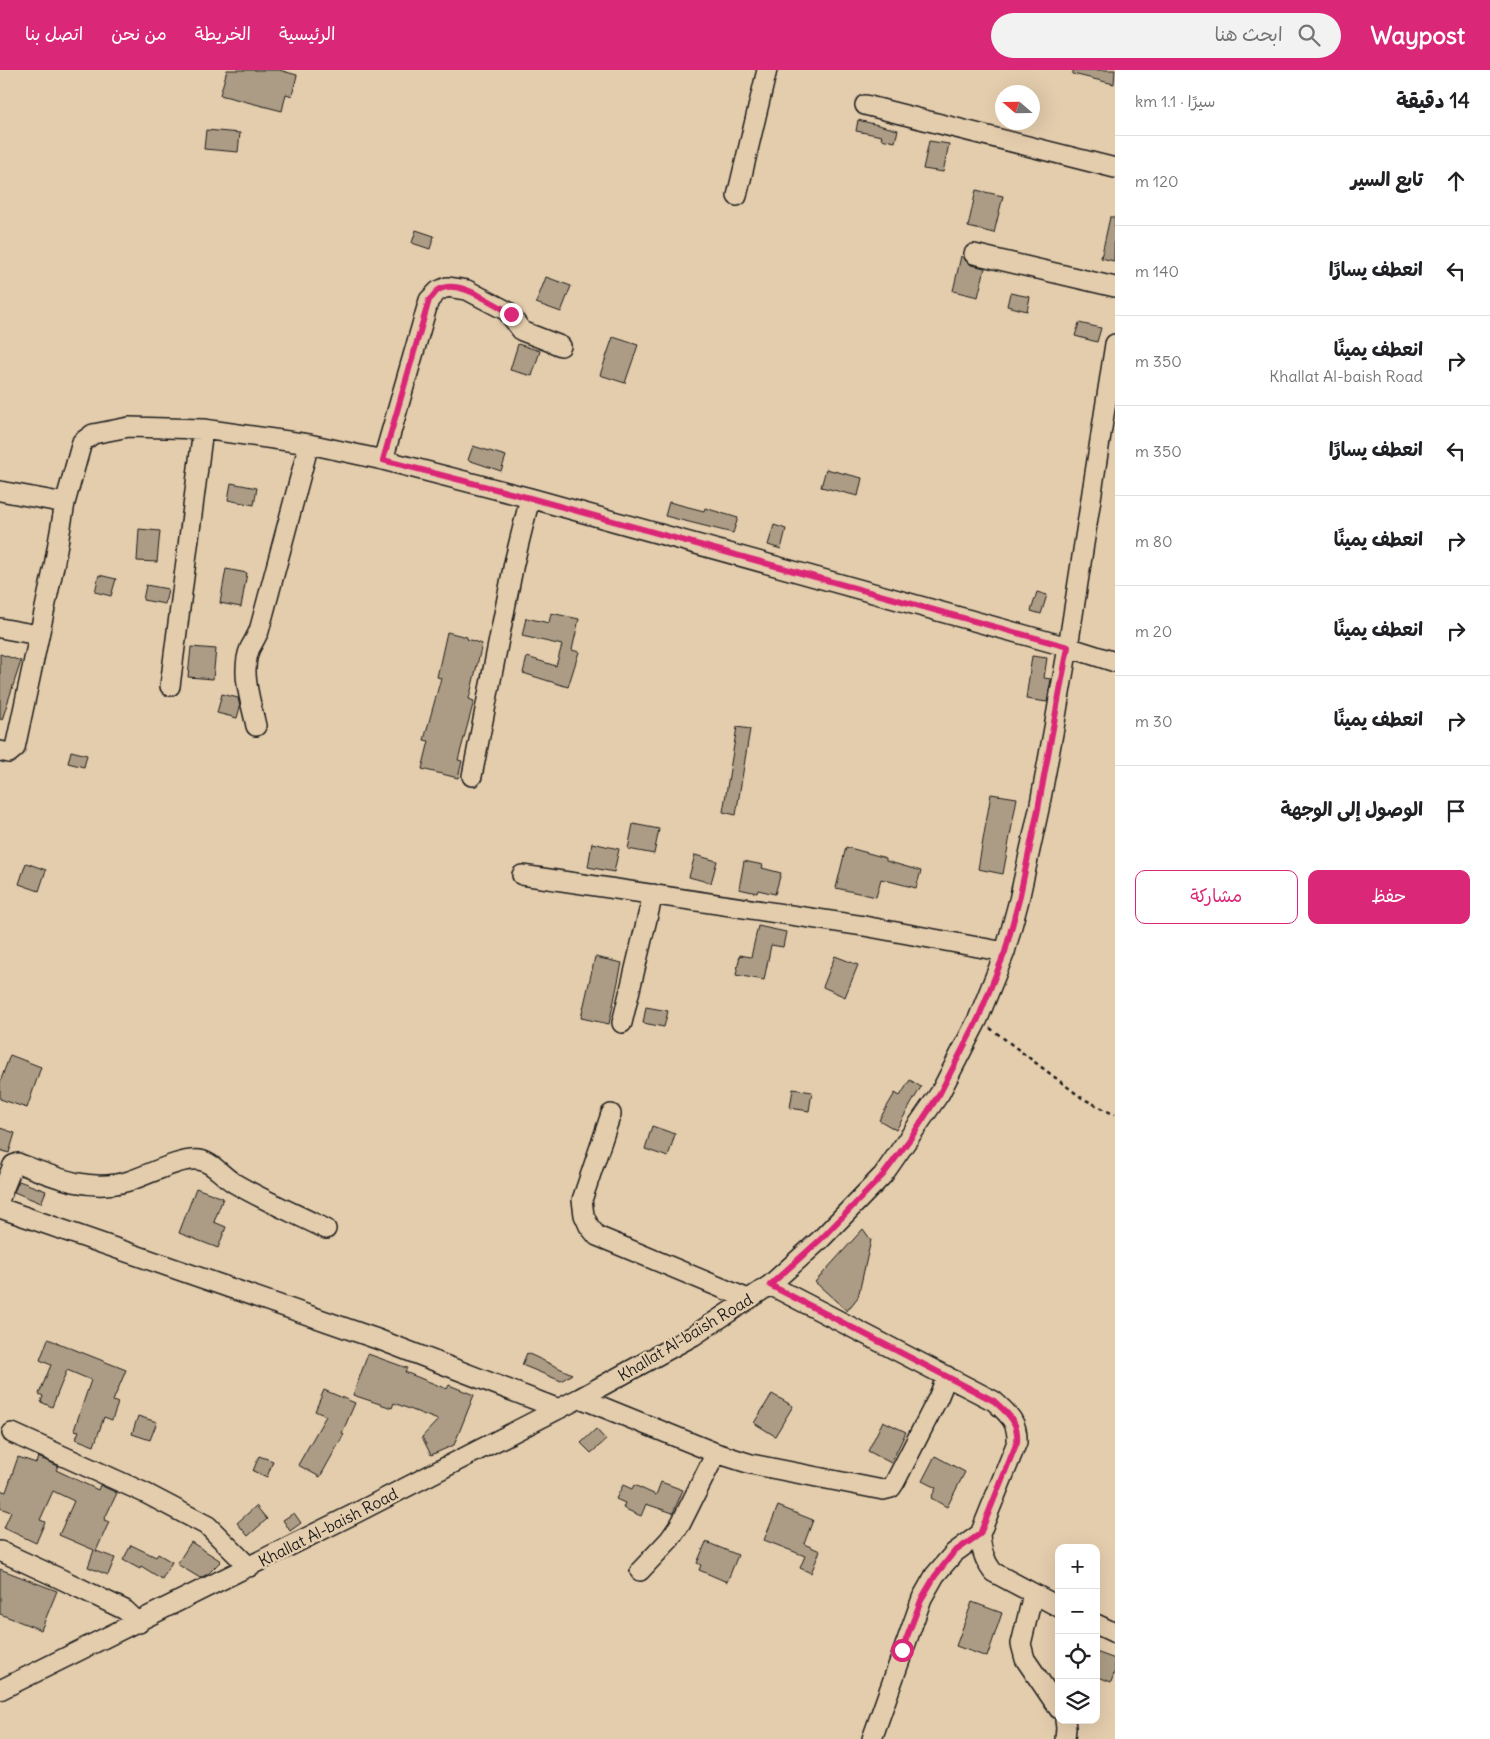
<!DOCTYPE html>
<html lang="ar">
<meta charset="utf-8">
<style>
:root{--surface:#fff;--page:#f2f2f2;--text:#202124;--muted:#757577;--line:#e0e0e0;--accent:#db2777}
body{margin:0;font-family:Delius,"Playpen Sans Arabic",sans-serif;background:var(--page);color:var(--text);direction:rtl}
.controls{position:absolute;right:15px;bottom:15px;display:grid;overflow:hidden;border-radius:10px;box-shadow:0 5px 20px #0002}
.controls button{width:45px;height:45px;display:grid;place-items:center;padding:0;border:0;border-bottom:1px solid var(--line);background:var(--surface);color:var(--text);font:25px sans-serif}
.compass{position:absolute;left:995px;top:15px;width:45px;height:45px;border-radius:50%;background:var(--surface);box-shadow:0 5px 20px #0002;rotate:290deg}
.stop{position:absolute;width:15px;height:15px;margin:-11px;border:4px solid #db2777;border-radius:50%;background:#fff}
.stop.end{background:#db2777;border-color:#fff;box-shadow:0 1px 5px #0008}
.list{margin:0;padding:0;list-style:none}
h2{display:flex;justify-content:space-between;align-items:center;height:65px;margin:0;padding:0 20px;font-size:21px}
h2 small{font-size:16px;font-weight:400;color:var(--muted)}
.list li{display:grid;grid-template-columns:32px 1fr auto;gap:15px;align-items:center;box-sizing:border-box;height:90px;padding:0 20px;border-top:1px solid var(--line)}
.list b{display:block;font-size:19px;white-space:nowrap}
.list p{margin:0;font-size:16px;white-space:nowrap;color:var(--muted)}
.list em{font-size:16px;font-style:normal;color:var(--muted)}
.actions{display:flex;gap:10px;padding:15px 20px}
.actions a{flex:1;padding:11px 0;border:1px solid var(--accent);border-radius:10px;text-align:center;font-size:18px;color:var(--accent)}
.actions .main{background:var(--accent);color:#fff}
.icon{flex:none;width:28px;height:28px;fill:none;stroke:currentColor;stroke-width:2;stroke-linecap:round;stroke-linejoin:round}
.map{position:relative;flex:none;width:1115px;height:1669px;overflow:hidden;direction:ltr}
header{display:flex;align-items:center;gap:30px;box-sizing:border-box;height:70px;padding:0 25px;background:var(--accent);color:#fff}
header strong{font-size:24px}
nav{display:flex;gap:28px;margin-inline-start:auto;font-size:18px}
.search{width:350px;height:45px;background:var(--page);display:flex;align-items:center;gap:12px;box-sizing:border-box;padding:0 18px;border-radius:28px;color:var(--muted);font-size:19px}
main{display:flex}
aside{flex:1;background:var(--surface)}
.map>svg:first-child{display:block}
.building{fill:#ac9c85;stroke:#1c1c1c}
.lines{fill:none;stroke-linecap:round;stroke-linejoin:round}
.minor-casing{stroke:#1c1c1c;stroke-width:22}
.path{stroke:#1c1c1c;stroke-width:2.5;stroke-dasharray:4 4;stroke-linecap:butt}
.minor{stroke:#e4cdad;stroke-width:19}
.route{stroke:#db2777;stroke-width:6}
.labels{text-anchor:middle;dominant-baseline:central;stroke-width:5;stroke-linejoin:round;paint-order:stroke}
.street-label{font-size:16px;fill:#1c1c1c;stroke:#e4cdad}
</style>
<header>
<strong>Waypost</strong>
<div class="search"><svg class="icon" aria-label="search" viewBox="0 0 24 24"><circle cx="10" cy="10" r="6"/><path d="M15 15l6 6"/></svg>ابحث هنا</div>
<nav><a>الرئيسية</a><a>الخريطة</a><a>من نحن</a><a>اتصل بنا</a></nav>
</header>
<main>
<aside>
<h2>14 دقيقة<small>سيرًا · 1.1 km</small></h2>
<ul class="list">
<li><svg class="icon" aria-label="ahead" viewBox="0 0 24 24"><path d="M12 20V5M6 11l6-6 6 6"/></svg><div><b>تابع السير</b></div><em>120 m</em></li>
<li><svg class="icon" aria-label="left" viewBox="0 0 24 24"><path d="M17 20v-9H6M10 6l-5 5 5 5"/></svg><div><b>انعطف يسارًا</b></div><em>140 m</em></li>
<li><svg class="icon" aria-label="right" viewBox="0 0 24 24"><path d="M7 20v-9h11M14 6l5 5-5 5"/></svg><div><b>انعطف يمينًا</b><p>Khallat Al-baish Road</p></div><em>350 m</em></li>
<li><svg class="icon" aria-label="left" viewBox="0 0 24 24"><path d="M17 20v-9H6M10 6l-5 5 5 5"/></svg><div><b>انعطف يسارًا</b></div><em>350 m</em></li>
<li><svg class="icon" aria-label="right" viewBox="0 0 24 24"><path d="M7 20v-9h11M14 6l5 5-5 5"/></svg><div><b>انعطف يمينًا</b></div><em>80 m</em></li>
<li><svg class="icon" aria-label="right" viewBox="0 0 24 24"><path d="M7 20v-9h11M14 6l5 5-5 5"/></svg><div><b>انعطف يمينًا</b></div><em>20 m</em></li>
<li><svg class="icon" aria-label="right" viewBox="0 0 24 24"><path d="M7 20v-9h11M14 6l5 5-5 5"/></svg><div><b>انعطف يمينًا</b></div><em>30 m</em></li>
<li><svg class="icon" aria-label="arrive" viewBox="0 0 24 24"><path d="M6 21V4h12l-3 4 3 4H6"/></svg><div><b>الوصول إلى الوجهة</b></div></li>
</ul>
<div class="actions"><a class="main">حفظ</a><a>مشاركة</a></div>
</aside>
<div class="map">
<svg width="1115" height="1669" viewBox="0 0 1115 1669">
<rect width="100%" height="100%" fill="#e4cdad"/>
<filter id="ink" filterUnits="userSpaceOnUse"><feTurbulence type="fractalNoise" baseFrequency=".02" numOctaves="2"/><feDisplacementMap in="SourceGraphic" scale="10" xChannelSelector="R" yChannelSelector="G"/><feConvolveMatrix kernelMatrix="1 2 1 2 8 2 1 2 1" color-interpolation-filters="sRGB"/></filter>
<g filter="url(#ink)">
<path class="building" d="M227,0H279L297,5L292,26L286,24L282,41L220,25Z
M1073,0H1115L1114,14L1073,4Z
M858,50L898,60L895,72L881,69L882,66L856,61Z
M206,60L240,63L238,82L204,79Z
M929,71L949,74L943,102L923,99Z
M976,120L1003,126L994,163L968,157Z
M1110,147H1115L1114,191L1101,188Z
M416,160L434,166L430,179L412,173Z
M961,186L971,195L985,198L978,227L953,221Z
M546,207L571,216L561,242L536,233Z
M1010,223L1030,227L1027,241L1007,236Z
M1079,253L1101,258L1097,272L1075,266Z
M613,267L638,275L625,313L600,305Z
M518,274L540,281L532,306L510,300Z
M473,376L506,386L501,401L468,390Z
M826,399L862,408L858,426L821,417Z
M231,413L257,418L254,435L228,430Z
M669,432L704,441L705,438L738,448L733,463L665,446Z
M774,455L786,459L781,479L768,475Z
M139,459L160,461L157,492L137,491Z
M226,499L247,503L241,537L220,533Z
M99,505L116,509L111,526L95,522Z
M146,515L168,519L165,534L143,530Z
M1037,522L1047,525L1041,544L1031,541Z
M551,543L579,549L572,580L579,582L568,617L523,603L527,587L556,596L562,575L522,566L526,548L549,553Z
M447,562L467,567V569L482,574L469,629L474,631L458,690L462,691L458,708L422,699L429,671L424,670L441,608L437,607Z
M191,577L216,579L213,609L188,607Z
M0,584L21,591L2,650L0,649Z
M1032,586L1047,588L1044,608L1051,609L1047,632L1026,629Z
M222,624L238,628L240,637L237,648L217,643Z
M737,657L750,659L736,745L723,742Z
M71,681L87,685L84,697L68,693Z
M991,724L1017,728L1003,804L978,799Z
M633,754L659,759L654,784L628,779Z
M592,773L619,779L614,802L588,797Z
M846,777L886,788V791L921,801L916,818L881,809L876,827L836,818Z
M695,785L717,791L711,813L689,807Z
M744,791L763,795L762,798L781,803L775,824L758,820L757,823L739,819Z
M26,793L46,800L39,821L19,814Z
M758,856L786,862L783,877L771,875L764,910L736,905L740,885L751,887Z
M835,886L858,895L845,927L823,917Z
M595,887L622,893L609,954L581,948Z
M646,937L668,941L664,957L643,953Z
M10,985L41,997L27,1038L0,1029V1012Z
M910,1010L921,1017L896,1060L879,1050L895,1023L900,1026Z
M793,1019L812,1022L809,1041L790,1038Z
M652,1056L675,1064L668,1087L645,1079Z
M0,1058L15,1063L9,1083L0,1080Z
M19,1111L46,1121L41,1133L14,1122Z
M196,1118L223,1128L214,1152L226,1157L218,1178L179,1163Z
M863,1159L871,1170L858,1227L847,1241L815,1212Z
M48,1269L126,1300L113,1331L118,1333L112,1350L104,1347L94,1376L76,1369L79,1361L74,1360L91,1310L67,1300L52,1337L41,1332L43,1326L39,1324L51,1295L40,1290Z
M527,1283L572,1304L561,1311L522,1295Z
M368,1284L407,1298L405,1302L447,1319L449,1315L474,1325L454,1375L431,1385L422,1367L438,1350L394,1333L392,1338L353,1325Z
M324,1320L355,1333L342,1363L344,1364L320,1407L298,1395L326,1346L315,1341Z
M772,1324L793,1336L775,1366L754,1353Z
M138,1346L157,1352L150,1370L132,1364Z
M883,1351L906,1362L891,1393L868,1381Z
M596,1359L606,1370L591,1383L581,1373Z
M259,1386L273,1391L267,1407L253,1401Z
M935,1386L965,1402L947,1437L931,1428L936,1418L922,1411Z
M18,1387L36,1393L38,1387L58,1396L56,1400L98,1420L100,1415L117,1423L104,1450L109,1452L96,1481L115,1488L108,1505L88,1497L94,1480L59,1465L74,1431L53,1421L40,1450L45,1452L36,1473L4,1458L11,1442L0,1438V1420L6,1422Z
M661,1412L683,1420L673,1443L646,1434L641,1446L623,1438L625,1433L616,1429L623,1415L632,1419L634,1415L656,1425Z
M256,1436L267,1449L248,1466L237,1453Z
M778,1436L813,1450L804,1474L820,1481L811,1503L800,1498L805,1486L764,1470Z
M294,1443L301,1453L290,1461L283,1450Z
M191,1472L221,1491L208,1504L200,1508L177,1494Z
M706,1472L738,1485L727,1512L699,1500L701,1495L697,1493Z
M131,1475L156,1487L158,1484L172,1492L162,1509L141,1496L140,1499L123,1490Z
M0,1499L57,1521L41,1560L0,1544Z
M972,1532L1002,1543L987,1587L956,1576Z
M1096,1582L1115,1589V1601L1111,1612L1096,1606Z"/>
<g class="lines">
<g class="minor-casing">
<path id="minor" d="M865,35L1115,98
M737,126L767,0
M974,184L1115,217
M203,359L309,374L383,390L530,428L1068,577L1115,592
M383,390L429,230L438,221L447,217L467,220L507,241L522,261L561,276
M0,421L65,433
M0,558L38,565
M256,656C251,632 240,602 250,578C253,573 256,567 259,561L309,374
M0,681L9,683L15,678L54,496L65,433L82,372L93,364L129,357L203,359L170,616
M472,706L514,493L530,428
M522,805L864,856L1005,882
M622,953L653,824
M611,1044L582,1130L584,1145L589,1156L597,1166L614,1173L748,1229
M0,1128L13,1095L18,1093C54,1107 90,1123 129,1111C148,1105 179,1088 199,1090C213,1092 222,1106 234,1113C263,1130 296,1144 326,1159
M0,1138L380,1270L559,1339
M770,1215L994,1331C1008,1344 1018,1351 1017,1372L980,1464C981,1479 984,1490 993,1502L1059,1537
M580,1328L716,1383L751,1394L883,1420L891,1418L895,1412L938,1328L947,1306
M12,1363L145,1423L208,1456L249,1497
M0,1481L61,1509L125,1540L139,1553
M640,1501L670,1469L681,1453L716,1383
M1033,1524L1021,1574L1025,1589L1059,1639
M1096,1554L1115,1563
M0,1620L356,1443L580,1328L693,1266L770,1215L821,1169L883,1105L940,1023L978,949L1005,882L1019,830L1039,739L1054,658L1068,577L1115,274
M872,1669L922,1528L935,1505L954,1483L980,1464
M1065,1669L1066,1658L1065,1650"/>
</g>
<path class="path" d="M990,958L1082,1028L1115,1045"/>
<use href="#minor" class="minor"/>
</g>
</g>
<g class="lines" filter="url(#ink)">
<path class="route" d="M511,244L507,241C490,232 456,207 437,221C434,224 432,228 429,230L383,390L530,428L1068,577L1038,739L1019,830L1005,882L978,949L940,1023L910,1069L883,1105L821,1169L770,1215L994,1331C1008,1344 1019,1351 1017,1372L980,1464L954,1482L935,1506L922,1528L902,1580"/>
</g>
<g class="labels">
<g class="street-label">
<text transform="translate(685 1267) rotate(-31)">Khallat Al-baish Road</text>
<text transform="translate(328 1457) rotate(-27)">Khallat Al-baish Road</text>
</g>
</g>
</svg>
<div class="controls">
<button>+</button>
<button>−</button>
<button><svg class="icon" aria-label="locate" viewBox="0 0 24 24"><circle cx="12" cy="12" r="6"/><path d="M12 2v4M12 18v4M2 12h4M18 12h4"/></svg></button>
<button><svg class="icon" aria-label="layers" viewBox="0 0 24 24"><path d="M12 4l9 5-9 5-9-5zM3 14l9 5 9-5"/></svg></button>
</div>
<svg class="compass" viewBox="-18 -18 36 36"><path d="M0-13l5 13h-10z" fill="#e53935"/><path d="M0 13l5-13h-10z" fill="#757577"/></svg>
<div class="stop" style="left:902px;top:1580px"></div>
<div class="stop end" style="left:511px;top:244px"></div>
</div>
</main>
